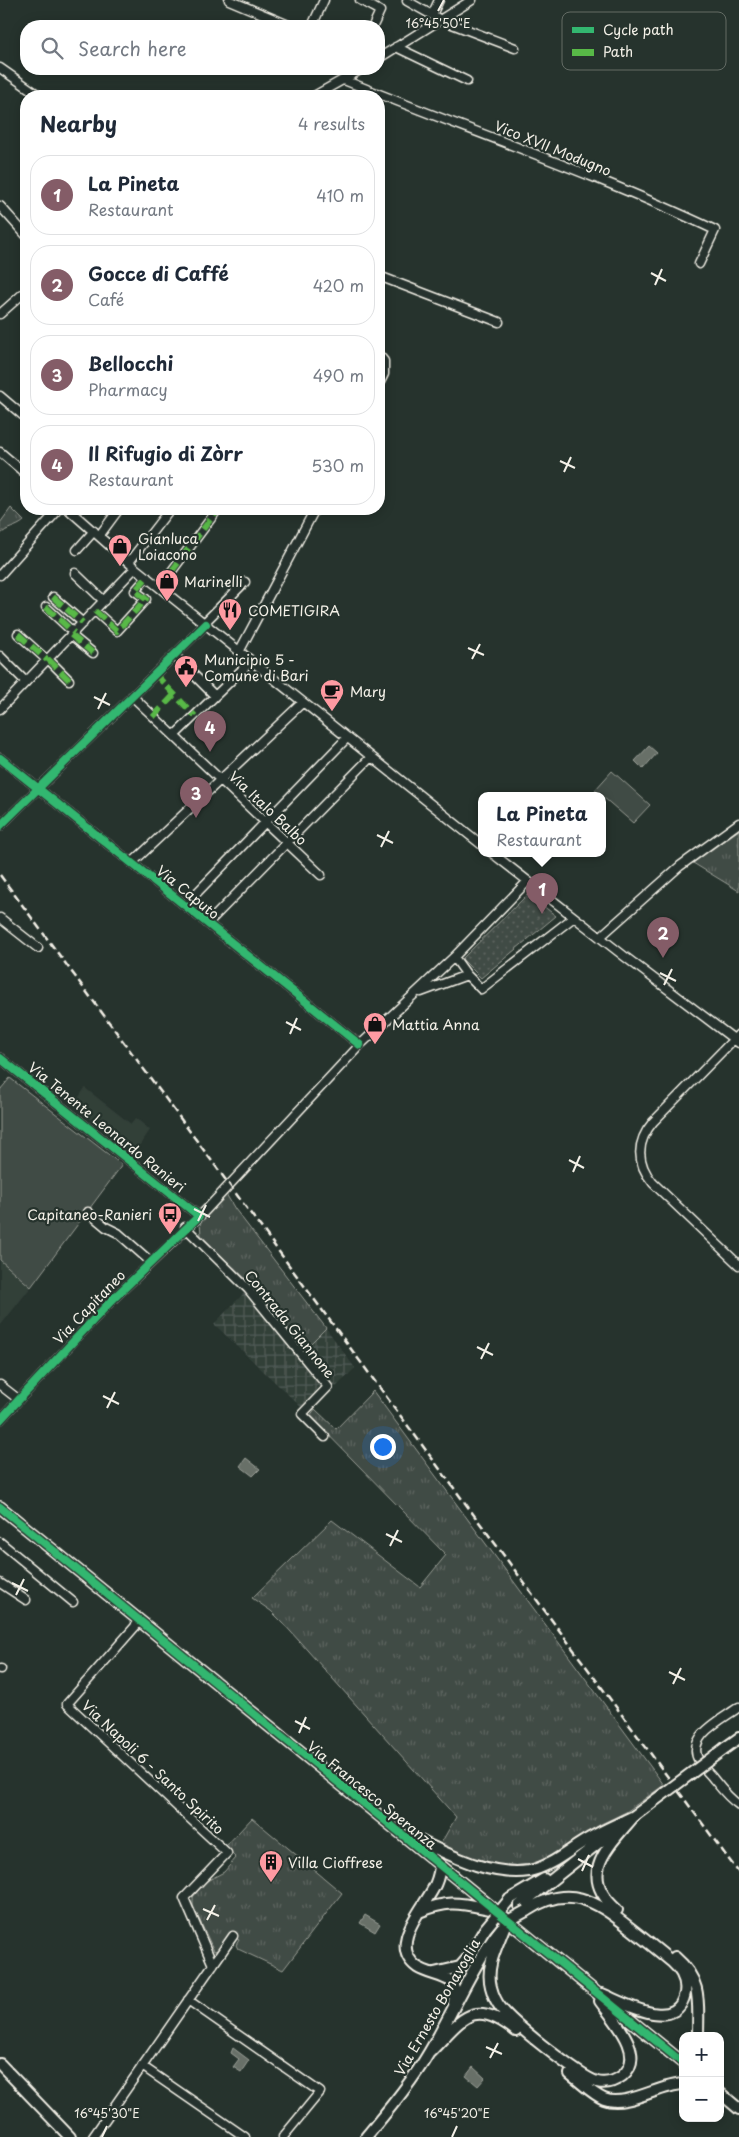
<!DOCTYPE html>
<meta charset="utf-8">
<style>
:root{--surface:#fff;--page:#f6f6f7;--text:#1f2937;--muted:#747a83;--line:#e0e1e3;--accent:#845c67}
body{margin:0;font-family:"Playpen Sans",sans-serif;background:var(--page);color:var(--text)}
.controls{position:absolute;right:15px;bottom:15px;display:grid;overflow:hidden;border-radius:10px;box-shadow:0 2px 12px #0003}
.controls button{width:45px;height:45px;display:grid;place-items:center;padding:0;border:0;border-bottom:1px solid var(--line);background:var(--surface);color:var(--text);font:25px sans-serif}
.you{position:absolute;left:382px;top:1446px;width:18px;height:18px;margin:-12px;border:4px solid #fff;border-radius:50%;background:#1a73e8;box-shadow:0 0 0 8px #1a73e833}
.badge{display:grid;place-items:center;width:32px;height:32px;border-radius:50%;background:var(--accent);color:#fff;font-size:16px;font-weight:700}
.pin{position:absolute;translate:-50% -41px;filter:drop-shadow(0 1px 2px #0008)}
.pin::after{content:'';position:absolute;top:26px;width:18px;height:15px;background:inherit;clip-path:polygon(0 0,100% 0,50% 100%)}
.popup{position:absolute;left:478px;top:792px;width:128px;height:65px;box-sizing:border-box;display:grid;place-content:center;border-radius:10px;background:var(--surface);filter:drop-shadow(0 1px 4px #0005);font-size:16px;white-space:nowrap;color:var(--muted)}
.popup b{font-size:19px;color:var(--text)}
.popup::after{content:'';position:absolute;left:50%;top:100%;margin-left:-10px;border:10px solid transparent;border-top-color:var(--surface)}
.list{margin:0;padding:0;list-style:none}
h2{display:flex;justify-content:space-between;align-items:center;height:65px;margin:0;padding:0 20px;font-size:21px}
h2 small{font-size:16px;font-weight:400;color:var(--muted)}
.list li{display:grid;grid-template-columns:32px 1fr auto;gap:15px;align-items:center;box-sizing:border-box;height:80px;margin:0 10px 10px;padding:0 10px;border:1px solid var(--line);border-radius:20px}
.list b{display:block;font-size:19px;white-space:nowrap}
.list p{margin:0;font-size:16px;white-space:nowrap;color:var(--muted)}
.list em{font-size:16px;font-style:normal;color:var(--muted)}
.icon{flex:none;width:28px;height:28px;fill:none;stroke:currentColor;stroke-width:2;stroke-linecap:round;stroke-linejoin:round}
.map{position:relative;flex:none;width:739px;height:2137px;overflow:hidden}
.search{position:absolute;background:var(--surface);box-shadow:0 2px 12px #0003;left:20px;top:20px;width:365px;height:55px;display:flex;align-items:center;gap:12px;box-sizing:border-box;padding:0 18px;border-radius:20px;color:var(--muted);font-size:19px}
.panel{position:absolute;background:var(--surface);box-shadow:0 2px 12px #0003;left:20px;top:90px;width:365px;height:425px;border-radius:20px}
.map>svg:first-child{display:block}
.built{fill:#333f39}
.industrial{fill:url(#industrial-grid)}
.grass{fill:url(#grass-tufts);stroke:#9a9e96}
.park{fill:url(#park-dots);stroke:#9a9e96}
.pitch{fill:#414b45;stroke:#9a9e96}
.water{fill:#676f68;stroke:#9fa39b}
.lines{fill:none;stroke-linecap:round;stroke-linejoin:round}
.street-casing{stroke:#f4f1e8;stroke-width:11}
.secondary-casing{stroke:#f4f1e8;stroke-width:14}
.street{stroke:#26332d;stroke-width:8}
.secondary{stroke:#26332d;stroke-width:10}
.rail{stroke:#f4f1e8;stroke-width:2.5;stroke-dasharray:8 4;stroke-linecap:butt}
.secondary-bridge-casing{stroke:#f4f1e8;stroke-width:14;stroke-linecap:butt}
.secondary-bridge{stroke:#26332d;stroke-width:10}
.quiet{stroke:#58b947;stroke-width:6;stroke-dasharray:12 6;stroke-linecap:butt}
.cycleway-casing{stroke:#26332d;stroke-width:11}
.cycleway{stroke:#33b770;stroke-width:8}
.ticks{fill:none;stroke:#f4f1e8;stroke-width:2}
.labels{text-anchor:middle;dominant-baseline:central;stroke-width:4.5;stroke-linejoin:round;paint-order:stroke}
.street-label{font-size:14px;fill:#f4f1e8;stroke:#26332d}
.poi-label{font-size:14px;fill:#f4f1e8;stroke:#26332d;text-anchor:start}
.key{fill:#26332d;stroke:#646c65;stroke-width:1}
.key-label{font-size:14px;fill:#f4f1e8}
.ticks-label{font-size:12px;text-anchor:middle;fill:#f4f1e8;stroke:#26332d;stroke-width:4.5;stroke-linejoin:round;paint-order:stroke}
</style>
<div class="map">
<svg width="739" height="2137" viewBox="0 0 739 2137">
<defs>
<pattern id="industrial-grid" width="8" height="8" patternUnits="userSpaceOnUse" patternTransform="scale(1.25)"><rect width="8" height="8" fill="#333f39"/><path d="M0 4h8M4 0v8" fill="none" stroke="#515b56"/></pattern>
<pattern id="grass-tufts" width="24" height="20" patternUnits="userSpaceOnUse" patternTransform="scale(1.25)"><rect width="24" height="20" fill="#414b45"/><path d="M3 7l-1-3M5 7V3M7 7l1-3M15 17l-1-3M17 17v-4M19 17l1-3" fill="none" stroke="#5d6560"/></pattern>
<pattern id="park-dots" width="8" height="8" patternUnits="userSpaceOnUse" patternTransform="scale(1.25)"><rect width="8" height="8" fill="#414b45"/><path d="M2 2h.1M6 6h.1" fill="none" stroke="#5d6560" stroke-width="1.8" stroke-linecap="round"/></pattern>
</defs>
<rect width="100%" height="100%" fill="#26332d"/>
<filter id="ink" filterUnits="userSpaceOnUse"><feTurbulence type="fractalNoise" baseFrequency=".02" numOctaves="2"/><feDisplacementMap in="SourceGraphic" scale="10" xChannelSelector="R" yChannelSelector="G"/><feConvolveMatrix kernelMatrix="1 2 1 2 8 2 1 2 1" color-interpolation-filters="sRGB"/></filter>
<g filter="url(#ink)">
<path class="built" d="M85,1088L131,1124L136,1118L150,1130L134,1154L73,1106Z
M0,1260L31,1287L0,1326Z"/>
<path class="industrial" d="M244,1293L319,1383L318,1390L301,1407L214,1324Z
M326,1328L355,1368L336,1387L305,1349Z"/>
<path class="grass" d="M11,508L24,521C16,528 7,527 0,535V523Z
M739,830V891L693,863Z
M226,1194L235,1209L326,1328L305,1349L250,1283L201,1236L200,1221Z
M373,1391L664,1785L626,1812L601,1824L550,1858L534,1865L502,1867L474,1860L440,1845L456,1817L283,1623L271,1611L252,1598L332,1520L420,1587L446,1555L310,1416L315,1409L336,1429Z
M252,1818L342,1893L283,1970L238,1949L236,1945L239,1940L229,1934L218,1950L214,1951L193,1906V1897L205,1882L224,1872L236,1858L225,1847Z"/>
<path class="park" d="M528,894L556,916L481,978L462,959Z"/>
<path class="pitch" d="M612,771L650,805L633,823L595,790Z
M10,1078L122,1165L31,1287L0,1260V1090Z"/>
<path class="water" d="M649,746L657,753L643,769L635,761Z
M246,1458L260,1469L253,1476L240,1466Z
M365,1915L380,1924L375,1932L360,1923Z
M233,2048L249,2060L241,2072L233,2067L239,2059L231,2053Z
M473,2067L485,2078L478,2086L466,2076Z"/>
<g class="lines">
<g class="street-casing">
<path id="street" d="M229,0L291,26
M360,0L380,11L373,26
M407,1L439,19L515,48
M432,15L439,0
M312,26L324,0
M396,47L467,81
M379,58L472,0
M0,68L40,96
M344,80C467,130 595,173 715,230L699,264
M314,96L362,69
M0,206L26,235
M379,276L499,322
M0,314L26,291
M379,355L384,361V374L379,384
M0,396L26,418
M0,452L26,474
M68,509L135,568L482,845
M99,536L119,509
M77,550L94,531
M129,562L170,509
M75,573L104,601
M0,575L59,509
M160,587L218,509
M53,597L83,623
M46,607L74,633
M95,611L117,631L146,599L135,591L147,577
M204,623L245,582
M18,634L47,660
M71,635L93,653
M239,652L315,509
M174,655L215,696
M0,656L26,682
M48,659L69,680
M132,696L321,875
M0,709L135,568
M174,736L251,661
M0,758L360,1045
M0,826L206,624
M492,853L624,956L739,1043
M132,863L303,702
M185,905L347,738
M0,918L38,948
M208,923L371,757
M600,937L680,866L739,823
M454,957L467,975L481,989L574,917
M421,992L467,975
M739,1034L653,1122C636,1142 636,1163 653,1183L739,1265
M0,1058L199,1216
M88,1212L106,1227L118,1233L151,1262
M185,1227L248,1289L328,1387L302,1414L325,1437
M0,1385L18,1399
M0,1420L111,1301L205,1211L360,1045L454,957L528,881
M0,1542L73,1602
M0,1583L26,1600
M140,1621L67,1704L227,1853L184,1898L213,1965
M0,1669H1
M739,1707C723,1719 685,1736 699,1761C702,1767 708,1772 712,1777C720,1787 728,1798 739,1805
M188,2000L320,2092L283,2137
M142,2066L245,2137
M93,2137L233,1936"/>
</g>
<g class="secondary-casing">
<path id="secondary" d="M0,1507L683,2063
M725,1748L739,1738
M409,1836C445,1852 487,1877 529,1871C551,1867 571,1848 590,1838C603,1830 618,1824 632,1817
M440,1867C439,1874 437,1882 433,1889C422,1910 388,1945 417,1967C428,1974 442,1975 452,1982L455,1991L454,2003
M510,1899L544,1879
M519,1906L612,1832
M617,1910C576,1875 608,1847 634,1816
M526,1911C568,1883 595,1900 630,1928C644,1939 658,1950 672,1962C681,1970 687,1981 685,1993C677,2034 624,2003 602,1994
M419,1912C449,1899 460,1903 490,1909
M506,1922C499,1943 485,1965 491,1987C493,1995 496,2002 501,2008C512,2023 580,2077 597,2082C606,2084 614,2082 622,2076C648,2055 613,2019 600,2001
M675,1957C703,1981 698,2003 698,2036
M434,1973L460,1967L467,1959L485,1929
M430,2052C462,2020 472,1996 516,2031
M0,2064L70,2137
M570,2074C581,2082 592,2094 604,2099C626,2108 659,2085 683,2084
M720,2093L739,2109
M366,2137C389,2109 412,2082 430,2051C454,2010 472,1966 501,1928"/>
</g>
<use href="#street" class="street"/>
<use href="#secondary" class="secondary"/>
<path class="rail" d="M0,875L739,1873"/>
<g class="secondary-bridge-casing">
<path id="secondary-bridge" d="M634,1816L725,1748
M506,1922L526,1911
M485,1929L510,1899"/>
</g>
<use href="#secondary-bridge" class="secondary-bridge"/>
<path class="quiet" d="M160,587L218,509
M53,597L83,623
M46,607L74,633
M95,611L117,631L146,599L135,591L147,577
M18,634L47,660
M71,635L93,653
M48,659L69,680
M155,674L195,716
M153,717L175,694"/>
<g class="cycleway-casing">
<path id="cycleway" d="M0,758L360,1045
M0,826L206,624
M0,1058L199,1216L111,1301L0,1420
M0,1507L683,2063"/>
</g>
<use href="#cycleway" class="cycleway"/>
</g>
</g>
<path class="ticks" d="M438,11L444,0M651,273L666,281M655,285L662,269M560,461L575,468M564,472L571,457M468,648L484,655M472,659L480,644M94,697L110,705M98,709L106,693M377,835L393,843M381,847L389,831M660,973L676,981M664,985L672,969M286,1022L301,1030M290,1034L297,1018M569,1160L584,1168M573,1172L580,1156M194,1209L210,1217M198,1221L206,1205M477,1347L493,1355M481,1359L489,1343M103,1396L119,1404M107,1408L115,1392M386,1534L402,1542M390,1546L398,1530M12,1583L28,1591M16,1595L24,1579M669,1672L685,1680M673,1684L681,1668M295,1721L310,1729M299,1733L306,1717M578,1859L593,1867M582,1871L589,1855M203,1909L219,1916M207,1920L215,1905M486,2047L502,2054M490,2058L498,2043M102,2137L107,2126M452,2137L457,2126"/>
<defs>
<g id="shop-pin" transform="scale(1.25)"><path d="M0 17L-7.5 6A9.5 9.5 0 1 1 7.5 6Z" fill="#ff9aa2" stroke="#26332d"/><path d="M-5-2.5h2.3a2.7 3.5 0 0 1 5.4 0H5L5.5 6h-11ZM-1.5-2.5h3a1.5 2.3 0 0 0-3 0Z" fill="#111"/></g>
<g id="restaurant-pin" transform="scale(1.25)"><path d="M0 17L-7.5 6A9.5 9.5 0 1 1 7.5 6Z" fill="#ff9aa2" stroke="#26332d"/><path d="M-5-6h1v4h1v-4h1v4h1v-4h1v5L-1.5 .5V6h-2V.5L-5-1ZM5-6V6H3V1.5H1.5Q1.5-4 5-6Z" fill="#111"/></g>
<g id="civic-pin" transform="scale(1.25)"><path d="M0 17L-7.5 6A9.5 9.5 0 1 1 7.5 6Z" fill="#ff9aa2" stroke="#26332d"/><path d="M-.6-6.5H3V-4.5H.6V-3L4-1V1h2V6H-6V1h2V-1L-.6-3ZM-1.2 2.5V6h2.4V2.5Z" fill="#111"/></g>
<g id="cafe-pin" transform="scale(1.25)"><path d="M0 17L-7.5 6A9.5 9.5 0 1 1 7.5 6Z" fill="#ff9aa2" stroke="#26332d"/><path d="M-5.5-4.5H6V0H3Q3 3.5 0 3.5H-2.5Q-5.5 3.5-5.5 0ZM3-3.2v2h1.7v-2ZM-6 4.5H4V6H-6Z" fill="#111"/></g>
<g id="bus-pin" transform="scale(1.25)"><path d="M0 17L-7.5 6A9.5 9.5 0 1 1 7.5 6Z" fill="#ff9aa2" stroke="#26332d"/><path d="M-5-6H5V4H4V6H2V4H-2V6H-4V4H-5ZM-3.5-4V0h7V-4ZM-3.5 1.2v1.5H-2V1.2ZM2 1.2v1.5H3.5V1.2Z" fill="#111"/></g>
<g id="building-pin" transform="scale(1.25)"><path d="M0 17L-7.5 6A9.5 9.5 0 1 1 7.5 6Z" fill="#ff9aa2" stroke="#26332d"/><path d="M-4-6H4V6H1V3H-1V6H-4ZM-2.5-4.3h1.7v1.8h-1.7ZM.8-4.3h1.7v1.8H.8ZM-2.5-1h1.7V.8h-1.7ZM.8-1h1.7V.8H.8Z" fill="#111"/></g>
</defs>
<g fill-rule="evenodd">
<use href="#shop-pin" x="120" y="546"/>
<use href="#shop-pin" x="167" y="581"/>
<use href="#restaurant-pin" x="230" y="610"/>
<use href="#civic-pin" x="186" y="667"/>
<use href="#cafe-pin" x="332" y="691"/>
<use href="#shop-pin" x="375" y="1024"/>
<use href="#bus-pin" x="170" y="1214"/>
<use href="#building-pin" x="271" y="1862"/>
</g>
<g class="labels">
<g class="street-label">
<text transform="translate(553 148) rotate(22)">Vico XVII Modugno</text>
<text transform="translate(268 808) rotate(43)">Via Italo Balbo</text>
<text transform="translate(188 892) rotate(39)">Via Caputo</text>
<text transform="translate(107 1127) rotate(39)">Via Tenente Leonardo Ranieri</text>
<text transform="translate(89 1307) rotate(-46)">Via Capitaneo</text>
<text transform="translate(290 1324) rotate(51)">Contrada Giannone</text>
<text transform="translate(153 1767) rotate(43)">Via Napoli 6 - Santo Spirito</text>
<text transform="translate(372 1795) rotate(39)">Via Francesco Speranza</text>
<text transform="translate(437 2007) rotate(-60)">Via Ernesto Bonavoglia</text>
</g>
<g class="poi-label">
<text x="138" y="538">Gianluca<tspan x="138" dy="16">Loiacono</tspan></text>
<text x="184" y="581">Marinelli</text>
<text x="248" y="610">COMETIGIRA</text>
<text x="204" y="659">Municipio 5 -<tspan x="204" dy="16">Comune di Bari</tspan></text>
<text x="350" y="691">Mary</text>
<text x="392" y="1024">Mattia Anna</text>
<text x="152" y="1214" text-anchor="end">Capitaneo-Ranieri</text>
<text x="288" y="1862">Villa Cioffrese</text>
</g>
</g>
<rect x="562" y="12" width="164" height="58" rx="8" class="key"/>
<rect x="572" y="27" width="22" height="6" fill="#33b770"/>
<rect x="572" y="49" width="22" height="7" fill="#58b947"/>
<g class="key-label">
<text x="603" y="35">Cycle path</text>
<text x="603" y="57">Path</text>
</g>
<g class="ticks-label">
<text x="438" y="28">16°45'50"E</text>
<text x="107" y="2118">16°45'30"E</text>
<text x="457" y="2118">16°45'20"E</text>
</g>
</svg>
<div class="controls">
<button>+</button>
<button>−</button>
</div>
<div class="you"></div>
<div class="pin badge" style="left:542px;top:914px">1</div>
<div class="popup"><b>La Pineta</b>Restaurant</div>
<div class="pin badge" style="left:663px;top:958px">2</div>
<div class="pin badge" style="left:196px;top:818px">3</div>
<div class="pin badge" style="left:210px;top:752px">4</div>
<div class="search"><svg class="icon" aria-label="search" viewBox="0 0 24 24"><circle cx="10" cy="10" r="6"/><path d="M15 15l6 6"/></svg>Search here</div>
<section class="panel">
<h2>Nearby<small>4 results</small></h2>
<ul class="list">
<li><span class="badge">1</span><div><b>La Pineta</b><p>Restaurant</p></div><em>410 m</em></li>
<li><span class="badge">2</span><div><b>Gocce di Caffé</b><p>Café</p></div><em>420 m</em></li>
<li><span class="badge">3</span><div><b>Bellocchi</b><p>Pharmacy</p></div><em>490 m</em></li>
<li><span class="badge">4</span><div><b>Il Rifugio di Zòrr</b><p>Restaurant</p></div><em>530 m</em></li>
</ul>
</section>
</div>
